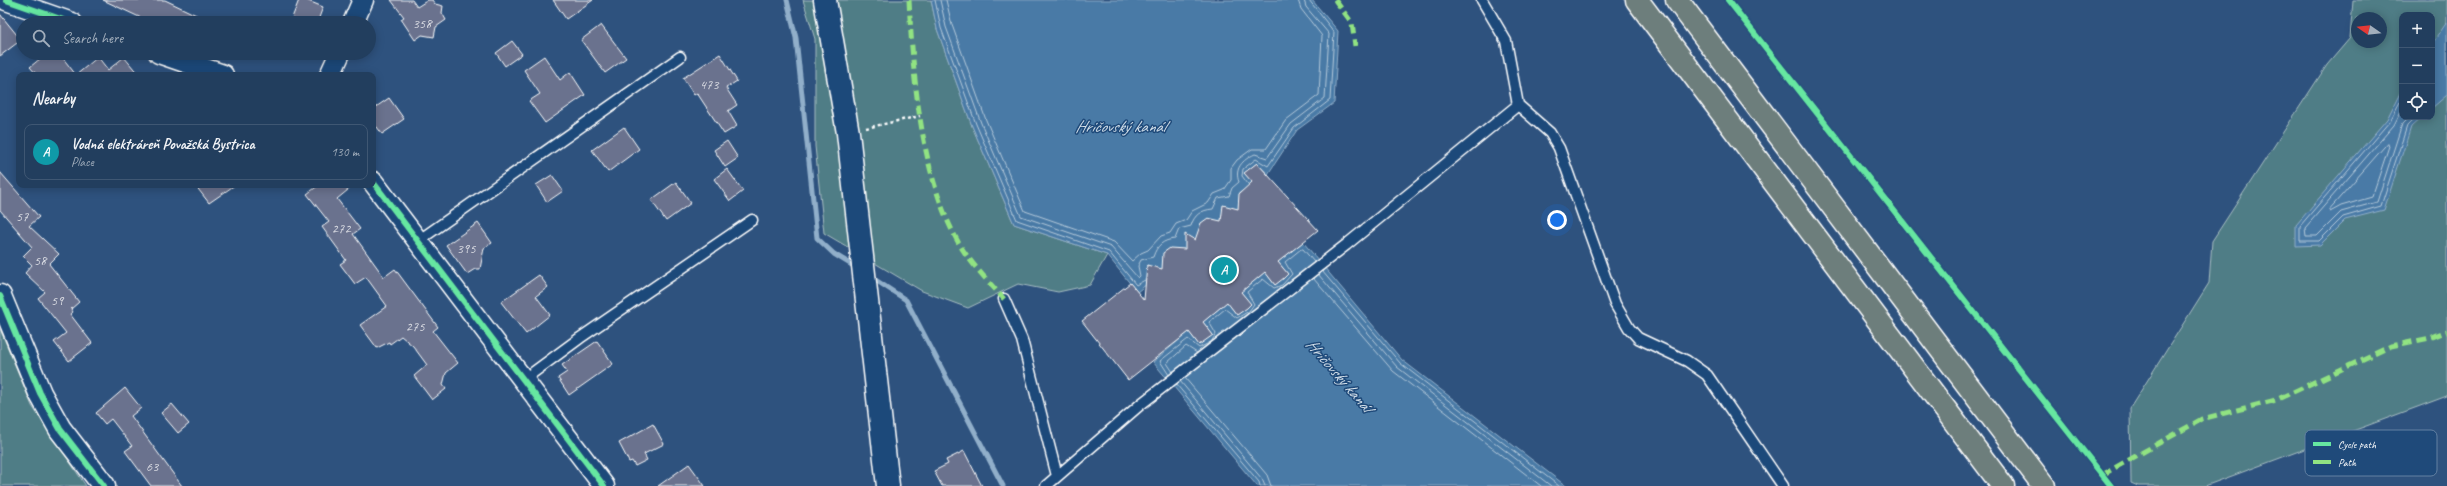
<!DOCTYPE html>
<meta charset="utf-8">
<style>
:root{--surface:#223e5e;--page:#2e4967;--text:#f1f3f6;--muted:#a2aebc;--line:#3f5773;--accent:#ea580c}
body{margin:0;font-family:Caveat,sans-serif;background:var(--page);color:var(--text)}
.controls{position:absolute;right:12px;top:12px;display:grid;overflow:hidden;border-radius:8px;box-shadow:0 2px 10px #0003}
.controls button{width:36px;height:36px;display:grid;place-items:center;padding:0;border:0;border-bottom:1px solid var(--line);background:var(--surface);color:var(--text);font:20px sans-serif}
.compass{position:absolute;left:2351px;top:12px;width:36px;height:36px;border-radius:50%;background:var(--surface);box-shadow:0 2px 10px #0003;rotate:284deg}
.you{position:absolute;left:1557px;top:220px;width:14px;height:14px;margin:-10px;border:3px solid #fff;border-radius:50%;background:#1a73e8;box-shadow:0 0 0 6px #1a73e833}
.badge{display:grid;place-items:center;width:26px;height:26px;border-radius:50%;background:var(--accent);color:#fff;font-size:13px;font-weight:700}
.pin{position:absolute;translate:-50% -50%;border:2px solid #fff;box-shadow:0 1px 4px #0006}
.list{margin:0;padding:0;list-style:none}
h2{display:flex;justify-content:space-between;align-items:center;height:52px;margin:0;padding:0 16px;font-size:17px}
h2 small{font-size:13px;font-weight:400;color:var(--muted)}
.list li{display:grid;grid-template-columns:26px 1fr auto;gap:12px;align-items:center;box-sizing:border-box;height:56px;margin:0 8px 8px;padding:0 8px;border:1px solid var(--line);border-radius:8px}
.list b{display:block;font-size:15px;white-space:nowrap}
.list p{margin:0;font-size:13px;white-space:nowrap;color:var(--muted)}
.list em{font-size:13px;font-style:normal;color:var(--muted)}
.icon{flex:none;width:22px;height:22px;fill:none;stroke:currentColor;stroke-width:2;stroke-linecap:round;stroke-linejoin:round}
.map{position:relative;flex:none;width:2447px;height:486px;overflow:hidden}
.search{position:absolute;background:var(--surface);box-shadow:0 2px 10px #0003;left:16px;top:16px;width:360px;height:44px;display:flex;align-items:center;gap:10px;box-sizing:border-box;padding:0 14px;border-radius:22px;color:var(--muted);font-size:15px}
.panel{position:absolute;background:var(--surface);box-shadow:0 2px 10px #0003;left:16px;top:72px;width:360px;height:116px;border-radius:8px}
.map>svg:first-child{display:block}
.green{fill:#507d86;stroke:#a8bec2;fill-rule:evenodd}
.water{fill:#487aa6;stroke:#91afca}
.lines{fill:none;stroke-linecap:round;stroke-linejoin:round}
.shore{stroke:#b6cadb;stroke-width:1}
.stream{stroke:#91afca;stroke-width:5}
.building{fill:#6b728e;stroke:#fff}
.service-casing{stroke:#fff;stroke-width:13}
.minor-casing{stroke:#fff;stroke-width:23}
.tertiary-casing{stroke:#fff;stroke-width:25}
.secondary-casing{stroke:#fff;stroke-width:25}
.motorway-casing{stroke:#fff;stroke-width:25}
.path{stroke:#fff;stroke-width:2.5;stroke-dasharray:3 3;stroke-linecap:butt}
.service{stroke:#1f4a7a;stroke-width:10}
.minor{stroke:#1f4a7a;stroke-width:20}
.tertiary{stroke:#1f4a7a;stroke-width:22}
.secondary{stroke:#1f4a7a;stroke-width:22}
.motorway{stroke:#6d7e7c;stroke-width:22}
.quiet{stroke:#91e382;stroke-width:5;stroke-dasharray:10 5;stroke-linecap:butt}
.cycleway-casing{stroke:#1f4a7a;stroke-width:8}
.cycleway{stroke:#66e7a1;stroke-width:6}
.labels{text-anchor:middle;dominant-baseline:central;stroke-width:3;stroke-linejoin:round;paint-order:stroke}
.number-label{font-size:14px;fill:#dadce3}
.water-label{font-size:17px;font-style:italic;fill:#d1dee9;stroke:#1f4a7a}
.key{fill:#1f4a7a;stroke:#6280a2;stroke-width:1}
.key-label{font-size:11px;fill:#fff}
</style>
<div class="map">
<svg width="2447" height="486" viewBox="0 0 2447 486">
<rect width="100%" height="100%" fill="#2e527e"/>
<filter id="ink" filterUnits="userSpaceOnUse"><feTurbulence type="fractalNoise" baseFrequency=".025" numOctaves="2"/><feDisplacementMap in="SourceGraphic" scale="8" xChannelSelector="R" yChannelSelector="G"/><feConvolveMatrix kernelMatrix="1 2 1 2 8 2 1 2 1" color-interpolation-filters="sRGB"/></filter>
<g filter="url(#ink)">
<path class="green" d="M803,0H931L937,29L972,126L1014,224L1107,255L1090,285L1058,292L1018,284L968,308L922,291L824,233L815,146V39Z
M2353,0H2447V396L2205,486H2138L2131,483L2130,408L2209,283L2212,241L2327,65L2350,38ZM2402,15H2432V117H2402ZM2357,18H2381V42H2357Z
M0,329L32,406L86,486H0Z"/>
<path class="water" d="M931,0H1312L1338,31L1334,103L1297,130L1268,174L1257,163L1246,172L1257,189L1242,191L1239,193L1245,205L1233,214L1224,205L1222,209L1229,218L1196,245L1185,236L1192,248L1137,292L1107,255L1014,224L972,126L937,29Z
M2447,22V95L2432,108V44Z
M2402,89V117H2422L2411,127L2384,210L2345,220L2320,245L2296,246V225L2387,119Z
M1303,242L1402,360L1566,486H1257L1153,362L1189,332L1199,345L1212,334L1203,322L1227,302L1237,315L1250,304L1241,292L1265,272L1275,285L1288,274L1278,262Z"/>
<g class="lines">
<path class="shore" d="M935,0L941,28L976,124L1017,220L1109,252L1136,285L1145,280
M940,0L946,27L981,123L1021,216L1111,247L1138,278L1140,276L1138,266L1141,260L1153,257C1157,245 1163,240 1175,239L1179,229L1191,226C1194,215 1201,210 1213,209L1218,198L1229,196L1232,188L1239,182C1234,169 1242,160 1255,154L1267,158L1291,124L1325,98L1329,34L1306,7L1304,0
M946,0L952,25L986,120L1025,211L1114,242L1132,261L1141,253L1148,250L1161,236L1170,233L1176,224L1186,220L1192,211L1208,203L1214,194L1224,190L1231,180V168L1237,160L1252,149H1266L1286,120L1319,95L1322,36L1301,9L1298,0
M2402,98L2390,121L2300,226V241H2319L2343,217L2381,206L2407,126L2416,117
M2402,109L2394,125L2305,228L2306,236H2317L2341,212L2377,202L2402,124L2409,117
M2388,143L2389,146L2372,197L2341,206L2330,212V209Z
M1248,184L1242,176L1243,169L1256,159L1268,166L1294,128L1330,100L1334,32L1309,0
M1322,271L1400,363L1559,486
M1318,274L1397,367L1551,486
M1313,278L1393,371L1541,486
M1173,372L1167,363L1186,346L1197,353
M1169,375L1160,361L1188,339L1199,348L1211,342L1216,334L1209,322L1225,309L1237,318L1249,311L1254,304L1247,292L1263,279L1274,288L1282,285L1292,274L1285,262L1301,249H1303L1314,262
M1185,378L1267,475L1271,486
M1180,381L1262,479L1265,486
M1176,384L1259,482L1260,486"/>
<path class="stream" d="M787,0L796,38L817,238L834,254L857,268
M871,277L906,300L1003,486"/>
</g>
<path class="building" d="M103,0H165L213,23H152Z
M299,0H306L323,7L317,23H290Z
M391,0H412L417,7L428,0H432L435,4L443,6L442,13L446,20L436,27L434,37L422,35L415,40L401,19L404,17Z
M553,0H593L566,19Z
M0,14L21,40L0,56Z
M601,25L626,58L605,73L581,40Z
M512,41L522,54L505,66L496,53Z
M47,53H59L76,75H37L30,67Z
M720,54L737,81L726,88L737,105L728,111L737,126L724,134L697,93L694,95L683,78Z
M544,56L560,80L570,72L585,95L545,123L529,101L540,94L524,70Z
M98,57L108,70L124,57L139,75H76Z
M389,98L404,119L382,134L377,127L373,126V109Z
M624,127L639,149L608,172L592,150Z
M727,141L738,158L725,167L714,150Z
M1257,163L1318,230L1278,262L1288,274L1284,278L1275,285L1265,272L1241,292L1251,304L1247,308L1237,315L1227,302L1203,322L1213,335L1199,345L1189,332L1128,380L1082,321L1130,283L1144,300L1147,265L1162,269L1163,253L1170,248L1185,249V234L1195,240L1201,223L1208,218L1221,221L1223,205L1238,209L1239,194L1252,182L1244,173Z
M727,169L743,191L730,201L714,179Z
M0,172L39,217L29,226L59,254L49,264L79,302L71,309L73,312L70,314L92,343L69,361L54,342L66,333L38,298L45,292L25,273L32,265L23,256L32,247L0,210Z
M552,175L563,191L547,202L536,185Z
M676,182L691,203L666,221L651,200Z
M195,185H235L209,203Z
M319,185H354L337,199L360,229L353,234L384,277L395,269L438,327L433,331L458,363L446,373L443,385L446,389L432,400L414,376L427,365L413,346L401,336L390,344L389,342L377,348L360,325L387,306L366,277L355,284L340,264L346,260L322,227L329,222L307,194Z
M478,223L492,243L484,248L480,269H475L467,274L446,245Z
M539,275L548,287L536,296L550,315L526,334L501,302Z
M597,341L613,364L569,395L558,378L567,372L562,365Z
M125,388L141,408L131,416L182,486H151L125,451L132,446L111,419L105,424L96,413Z
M172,404L189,424L178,433L161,413Z
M653,424L664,444L644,454L647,460L635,466L632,461L629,462L619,443Z
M964,451L982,486H942L934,471L948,464L946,460Z
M689,464L705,486H658Z"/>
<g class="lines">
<g class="service-casing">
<path id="service" d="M1482,0L1506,41L1518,105L1550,133L1559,148L1615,304L1629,328L1638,338L1687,361L1707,375L1783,486
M418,241L680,57
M1004,299L1022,340L1057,476
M523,380L580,338L752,220
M1046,486L1141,404L1346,245L1518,105"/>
</g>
<g class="minor-casing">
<path id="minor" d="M6,0L72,23
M353,23L363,0
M159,53L223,75
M330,75L340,53
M373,182L604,486"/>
</g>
<g class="tertiary-casing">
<path id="tertiary" d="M0,296L40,393L60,429L104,486"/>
</g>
<g class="secondary-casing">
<path id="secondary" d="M825,0L848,133L888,486"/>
</g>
<g class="motorway-casing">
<path id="motorway" d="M1637,0L2003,486
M1677,0L2044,486"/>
</g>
<path class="path" d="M866,128L920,116"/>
<use href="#service" class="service"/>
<use href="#minor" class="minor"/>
<use href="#tertiary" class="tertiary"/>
<use href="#secondary" class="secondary"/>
<use href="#motorway" class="motorway"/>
<path class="quiet" d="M909,0C913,77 921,180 961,247C973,266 989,282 1004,299
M1335,0L1352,23L1355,46
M2102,475L2202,419L2276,400L2391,346L2430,338L2447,331"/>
<g class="cycleway-casing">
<path id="cycleway" d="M6,0L72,23
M1728,0L2111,486
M373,182L604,486
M0,296L40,393L60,429L104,486"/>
</g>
<use href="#cycleway" class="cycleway"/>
</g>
</g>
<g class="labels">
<g class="number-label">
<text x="422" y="23">358</text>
<text x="709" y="84">473</text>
<text x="22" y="216">57</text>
<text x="341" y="228">272</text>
<text x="466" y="248">395</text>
<text x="40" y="260">58</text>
<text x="57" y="300">59</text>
<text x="415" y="326">275</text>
<text x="152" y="466">63</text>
</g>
<g class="water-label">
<text x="1120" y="126">Hričovský kanál</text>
<text transform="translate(1339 375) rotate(49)">Hričovský kanál</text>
</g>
</g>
<rect x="2305" y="430" width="132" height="46" rx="6" class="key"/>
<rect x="2313" y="442" width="18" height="4" fill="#66e7a1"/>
<rect x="2313" y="460" width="18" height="4" fill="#91e382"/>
<g class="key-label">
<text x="2338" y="448">Cycle path</text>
<text x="2338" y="466">Path</text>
</g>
</svg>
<div class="controls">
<button>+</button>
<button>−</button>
<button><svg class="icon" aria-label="locate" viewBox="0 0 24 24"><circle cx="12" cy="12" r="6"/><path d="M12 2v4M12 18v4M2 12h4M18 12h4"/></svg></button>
</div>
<svg class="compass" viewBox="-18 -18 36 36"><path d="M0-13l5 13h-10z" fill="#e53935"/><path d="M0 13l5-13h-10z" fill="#a2aebc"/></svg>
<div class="you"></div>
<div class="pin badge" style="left:1224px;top:270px;background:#0f9aa8">A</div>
<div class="search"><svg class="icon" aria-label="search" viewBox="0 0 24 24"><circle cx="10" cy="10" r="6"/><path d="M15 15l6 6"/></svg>Search here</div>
<section class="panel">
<h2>Nearby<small></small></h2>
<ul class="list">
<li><span class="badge" style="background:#0f9aa8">A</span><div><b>Vodná elektráreň Považská Bystrica</b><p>Place</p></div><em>130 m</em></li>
</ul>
</section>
</div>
